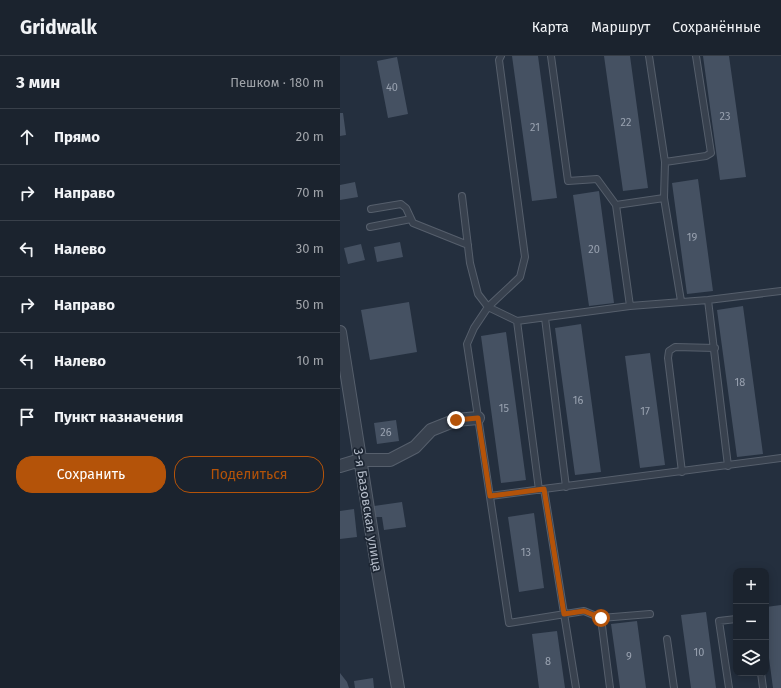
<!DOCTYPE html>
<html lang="ru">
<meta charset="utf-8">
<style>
:root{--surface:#1b232e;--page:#242b36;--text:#f1f3f6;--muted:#a0a4aa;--line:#39404a;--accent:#b45309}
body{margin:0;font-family:"Fira Sans",sans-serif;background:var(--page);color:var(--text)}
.controls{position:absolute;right:12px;bottom:12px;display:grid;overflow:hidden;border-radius:8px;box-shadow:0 2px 10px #0003}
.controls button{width:36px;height:36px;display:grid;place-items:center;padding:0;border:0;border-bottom:1px solid var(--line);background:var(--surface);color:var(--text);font:20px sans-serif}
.stop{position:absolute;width:12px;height:12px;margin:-9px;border:3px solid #b45309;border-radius:50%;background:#fff}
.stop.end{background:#b45309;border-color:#fff;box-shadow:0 1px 4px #0008}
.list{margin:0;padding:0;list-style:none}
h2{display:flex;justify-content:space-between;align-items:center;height:52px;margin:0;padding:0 16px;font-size:17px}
h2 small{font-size:13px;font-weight:400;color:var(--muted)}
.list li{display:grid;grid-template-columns:26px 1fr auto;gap:12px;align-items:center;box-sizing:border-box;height:56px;padding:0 16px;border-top:1px solid var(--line)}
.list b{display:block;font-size:15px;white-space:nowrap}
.list em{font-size:13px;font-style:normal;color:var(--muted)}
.actions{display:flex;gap:8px;padding:12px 16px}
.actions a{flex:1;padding:9px 0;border:1px solid var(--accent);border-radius:16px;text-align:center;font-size:14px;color:var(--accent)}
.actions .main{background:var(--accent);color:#fff}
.icon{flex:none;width:22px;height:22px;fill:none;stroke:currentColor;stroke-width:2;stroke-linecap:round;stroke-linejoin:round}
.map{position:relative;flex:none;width:441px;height:632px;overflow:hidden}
header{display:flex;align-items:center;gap:24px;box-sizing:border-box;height:56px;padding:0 20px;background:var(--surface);border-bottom:1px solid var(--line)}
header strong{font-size:19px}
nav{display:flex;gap:22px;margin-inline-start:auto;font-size:14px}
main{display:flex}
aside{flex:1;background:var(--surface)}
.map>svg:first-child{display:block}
.building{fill:#455162}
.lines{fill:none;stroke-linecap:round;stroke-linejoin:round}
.lane-casing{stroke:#565f6c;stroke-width:8}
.street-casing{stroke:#565f6c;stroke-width:14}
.lane{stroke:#38414e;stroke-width:6}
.street{stroke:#38414e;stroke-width:12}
.route{stroke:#b45309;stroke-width:5}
.labels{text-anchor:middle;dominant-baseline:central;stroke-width:3.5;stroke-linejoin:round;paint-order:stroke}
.number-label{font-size:11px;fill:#98a1af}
.street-label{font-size:13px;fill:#b4bcc9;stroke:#1d2633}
</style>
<header>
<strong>Gridwalk</strong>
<nav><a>Карта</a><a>Маршрут</a><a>Сохранённые</a></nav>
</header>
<main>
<aside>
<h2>3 мин<small>Пешком · 180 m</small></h2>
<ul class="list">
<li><svg class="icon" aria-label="ahead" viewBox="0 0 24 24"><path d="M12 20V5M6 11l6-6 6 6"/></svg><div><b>Прямо</b></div><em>20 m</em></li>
<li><svg class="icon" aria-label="right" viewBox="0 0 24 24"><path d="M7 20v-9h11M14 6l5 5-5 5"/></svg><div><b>Направо</b></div><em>70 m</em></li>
<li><svg class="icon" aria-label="left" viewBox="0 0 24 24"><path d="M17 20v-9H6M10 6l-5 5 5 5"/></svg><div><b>Налево</b></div><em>30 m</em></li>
<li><svg class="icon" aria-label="right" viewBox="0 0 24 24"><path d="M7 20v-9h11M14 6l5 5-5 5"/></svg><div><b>Направо</b></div><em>50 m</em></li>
<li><svg class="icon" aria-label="left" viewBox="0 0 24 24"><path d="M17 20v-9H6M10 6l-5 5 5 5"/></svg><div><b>Налево</b></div><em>10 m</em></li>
<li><svg class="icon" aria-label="arrive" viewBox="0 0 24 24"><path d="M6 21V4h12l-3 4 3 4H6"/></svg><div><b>Пункт назначения</b></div></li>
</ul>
<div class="actions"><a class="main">Сохранить</a><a>Поделиться</a></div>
</aside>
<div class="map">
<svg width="441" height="632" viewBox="0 0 441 632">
<rect width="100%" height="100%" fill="#242f3e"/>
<path class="building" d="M172,0H198L217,142L192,145Z
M264,0H290L308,132L283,135Z
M363,0H389L406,121L380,124Z
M57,1L68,58L48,62L37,5Z
M0,57H3L6,79L0,80Z
M358,123L373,235L347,238L332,127Z
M15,126L18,141L0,144V129Z
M259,135L274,247L249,250L233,139Z
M60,186L63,201L37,206L34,191Z
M21,188L25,204L8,208L4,192Z
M69,246L77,296L30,304L21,254Z
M403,250L423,398L397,401L377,254Z
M241,268L261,416L235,419L215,272Z
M166,276L186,424L161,427L141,280Z
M310,297L325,409L300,412L285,300Z
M56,364L59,385L37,388L34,367Z
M62,446L66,471L44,474L42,461H36L34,450Z
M14,453L17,481L0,483V455Z
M194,457L204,532L179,536L168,461Z
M441,549V632H433L426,580V551Z
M366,556L376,632H351L341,559Z
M297,565L306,632H280L271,568Z
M217,575L225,632H199L192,578Z
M0,617L7,626L9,632H0Z
M33,622L34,632H15L14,625Z"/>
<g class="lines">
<g class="lane-casing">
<path id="lane" d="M161,0L159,4L185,201L180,221L148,251L134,272L127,288L169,567L244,555L261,562L270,632
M211,0L228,125L257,123L276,149L290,250
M309,0L325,106L324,142L341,245
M325,106L366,100L371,97L356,0
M122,140L130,207L138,238L148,251L177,265L290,250L368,244L441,235
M276,149L324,142
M31,153L61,148L66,152L73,167L128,189
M30,171L71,163
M368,244L388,410
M205,262L226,431
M177,265L199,434
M342,416L328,302L329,295L335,291L375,292
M204,433L236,632
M150,440L441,402
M261,562L310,558
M327,583L334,632
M421,617L423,632
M389,632L379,565L396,563"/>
</g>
<g class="street-casing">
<path id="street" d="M0,276L38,516L58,632
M0,410L20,404H50L75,391L91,374L116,364L138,362"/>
</g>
<use href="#lane" class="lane"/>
<use href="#street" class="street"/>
</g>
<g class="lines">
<path class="route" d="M116,364L138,362L150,440L204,433L224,558L244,555L261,562"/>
</g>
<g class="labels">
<g class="number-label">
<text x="52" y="31">40</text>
<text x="385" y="60">23</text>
<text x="286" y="66">22</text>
<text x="195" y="71">21</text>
<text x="352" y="181">19</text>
<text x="254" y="193">20</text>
<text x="400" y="326">18</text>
<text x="238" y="344">16</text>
<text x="164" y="352">15</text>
<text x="305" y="355">17</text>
<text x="46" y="376">26</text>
<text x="186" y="496">13</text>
<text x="359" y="596">10</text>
<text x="289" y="600">9</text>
<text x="208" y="605">8</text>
</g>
<g class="street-label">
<text transform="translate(28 454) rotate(81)">3-я Базовская улица</text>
</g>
</g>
</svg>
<div class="controls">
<button>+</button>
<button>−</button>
<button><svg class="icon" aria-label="layers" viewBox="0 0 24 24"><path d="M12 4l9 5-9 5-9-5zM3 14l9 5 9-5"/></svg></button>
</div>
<div class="stop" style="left:261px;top:562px"></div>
<div class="stop end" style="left:116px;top:364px"></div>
</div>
</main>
